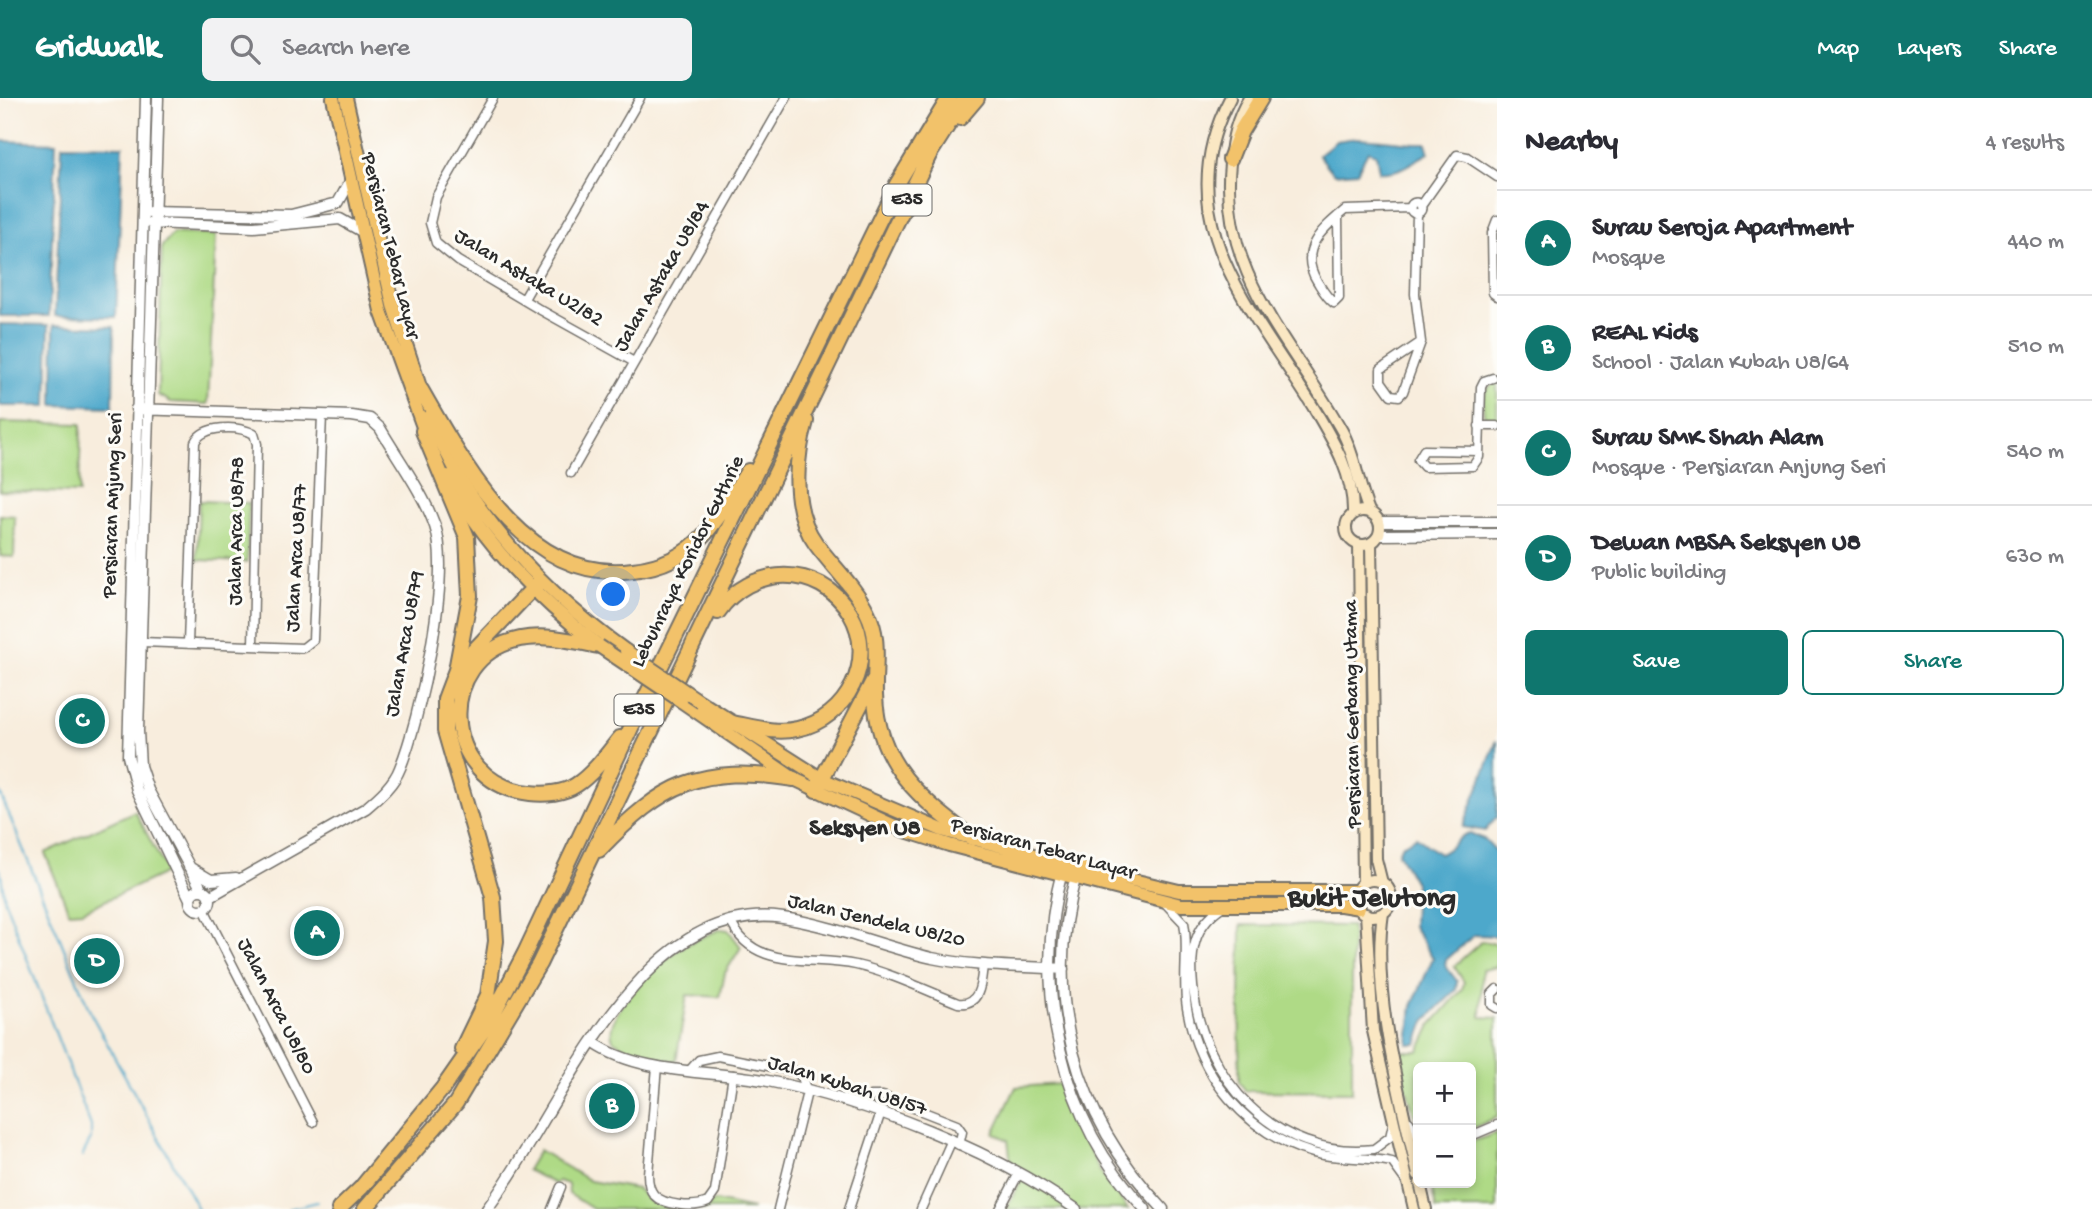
<!DOCTYPE html>
<meta charset="utf-8">
<style>
:root{--surface:#fff;--page:#f2f2f3;--text:#2b2b33;--muted:#7c7c81;--line:#e1e1e2;--accent:#0f766e}
body{margin:0;font-family:"Gochi Hand",sans-serif;background:var(--page);color:var(--text)}
.controls{position:absolute;right:21px;bottom:21px;display:grid;overflow:hidden;border-radius:10px;box-shadow:0 4px 10px #0003}
.controls button{width:63px;height:63px;display:grid;place-items:center;padding:0;border:0;border-bottom:2px solid var(--line);background:var(--surface);color:var(--text);font:35px sans-serif}
.you{position:absolute;left:614px;top:497px;width:24px;height:24px;margin:-18px;border:5px solid #fff;border-radius:50%;background:#1a73e8;box-shadow:0 0 0 10px #1a73e833}
.badge{display:grid;place-items:center;width:46px;height:46px;border-radius:50%;background:var(--accent);color:#fff;font-size:23px;font-weight:700}
.pin{position:absolute;translate:-50% -50%;border:4px solid #fff;box-shadow:0 2px 7px #0006}
.list{margin:0;padding:0;list-style:none}
h2{display:flex;justify-content:space-between;align-items:center;height:91px;margin:0;padding:0 28px;font-size:30px}
h2 small{font-size:23px;font-weight:400;color:var(--muted)}
.list li{display:grid;grid-template-columns:46px 1fr auto;gap:21px;align-items:center;box-sizing:border-box;height:105px;padding:0 28px;border-top:2px solid var(--line)}
.list b{display:block;font-size:26px;white-space:nowrap}
.list p{margin:0;font-size:23px;white-space:nowrap;color:var(--muted)}
.list em{font-size:23px;font-style:normal;color:var(--muted)}
.actions{display:flex;gap:14px;padding:21px 28px}
.actions a{flex:1;padding:16px 0;border:2px solid var(--accent);border-radius:10px;text-align:center;font-size:24px;color:var(--accent)}
.actions .main{background:var(--accent);color:#fff}
.icon{flex:none;width:38px;height:38px;fill:none;stroke:currentColor;stroke-width:2;stroke-linecap:round;stroke-linejoin:round}
.map{position:relative;flex:none;width:1497px;height:1111px;overflow:hidden}
header{display:flex;align-items:center;gap:42px;box-sizing:border-box;height:98px;padding:0 35px;background:var(--accent);color:#fff}
header strong{font-size:33px}
nav{display:flex;gap:38px;margin-inline-start:auto;font-size:24px}
.search{width:490px;height:63px;background:var(--page);display:flex;align-items:center;gap:18px;box-sizing:border-box;padding:0 24px;border-radius:10px;color:var(--muted);font-size:26px}
main{display:flex}
aside{flex:1;background:var(--surface)}
.map>svg:first-child{display:block}
.green{fill:#afda86;stroke:#6d8258;stroke-width:2}
.water{fill:#4da8cb;stroke:#3c6a7b;stroke-width:2}
.lines{fill:none;stroke-linecap:round;stroke-linejoin:round}
.stream{stroke:#4da8cb;stroke-width:2}
.minor-casing{stroke:#736f69;stroke-width:11}
.tertiary-casing{stroke:#736f69;stroke-width:13}
.secondary-casing{stroke:#736f69;stroke-width:14}
.primary-casing{stroke:#736f69;stroke-width:16}
.motorway-casing{stroke:#736f69;stroke-width:18}
.minor{stroke:#fff;stroke-width:8}
.tertiary{stroke:#fff;stroke-width:10}
.secondary{stroke:#fae7c3;stroke-width:10}
.primary{stroke:#f2c26a;stroke-width:12}
.motorway{stroke:#f2c26a;stroke-width:14}
.primary-bridge-casing{stroke:#736f69;stroke-width:16;stroke-linecap:butt}
.primary-bridge{stroke:#f2c26a;stroke-width:12}
.labels{text-anchor:middle;dominant-baseline:central;stroke-width:6;stroke-linejoin:round;paint-order:stroke}
.shield{fill:#fdfcf7;stroke:#6a6a68;stroke-width:2}
.shield-label{font-size:19px;font-weight:bold;fill:#2b2b2b}
.street-label{font-size:21px;fill:#2b2b2b;stroke:#fdfcf7}
.quarter-label{font-size:24px;font-weight:bold;fill:#2b2b2b;stroke:#fdfcf7}
.district-label{font-size:28px;font-weight:bold;fill:#2b2b2b;stroke:#fdfcf7}
</style>
<header>
<strong>Gridwalk</strong>
<div class="search"><svg class="icon" aria-label="search" viewBox="0 0 24 24"><circle cx="10" cy="10" r="6"/><path d="M15 15l6 6"/></svg>Search here</div>
<nav><a>Map</a><a>Layers</a><a>Share</a></nav>
</header>
<main>
<div class="map">
<svg width="1497" height="1111" viewBox="0 0 1497 1111">
<rect width="100%" height="100%" fill="#fdfcf7"/>
<filter id="ink" filterUnits="userSpaceOnUse"><feTurbulence type="fractalNoise" baseFrequency=".0143" numOctaves="2"/><feDisplacementMap in="SourceGraphic" scale="14" xChannelSelector="R" yChannelSelector="G"/><feConvolveMatrix kernelMatrix="1 2 1 2 8 2 1 2 1" color-interpolation-filters="sRGB"/></filter>
<filter id="wash" filterUnits="userSpaceOnUse"><feTurbulence type="fractalNoise" baseFrequency=".00686" numOctaves="4" result="noise"/><feDisplacementMap in="SourceGraphic" scale="28" xChannelSelector="R" yChannelSelector="G"/><feGaussianBlur stdDeviation="1.57" result="paint"/><feColorMatrix in="noise" values="0 0 0 0 0 0 0 0 0 0 0 0 0 0 0 0 0 1.4 0 .05"/><feComposite in="paint" operator="in"/></filter>
<g filter="url(#wash)">
<rect width="100%" height="100%" fill="#f8eddd"/>
<path class="green" d="M173,135L216,137L208,306L171,304L158,297L162,148Z
M1497,283V323H1486C1481,308 1481,291 1497,283Z
M0,324L81,326L79,395L0,393Z
M199,403L249,405L247,464L197,462Z
M0,417L15,418L14,459L0,458Z
M135,713L167,774L83,813L69,814L45,755Z
M1241,827L1352,828V994L1246,993L1239,984Z
M721,831L728,832L741,849L725,875L720,899L687,897L676,963L637,957L613,942C601,915 664,860 686,847C697,841 709,836 721,831Z
M1482,843L1497,846V869L1482,872L1481,919L1497,920V1019L1471,1031V969H1418V1029L1395,953H1419L1431,927L1462,892L1464,884L1454,868Z
M1060,986L1099,1072L1128,1111H1006L1025,1075L1011,1066L1008,1042L994,1035L1016,989Z
M1497,1035V1111H1436L1431,1085H1471V1044Z
M539,1052L590,1083L638,1091L650,1104L682,1111H593L569,1096L568,1086L558,1083L555,1086L527,1072Z
M715,1103L753,1111H703Z"/>
<path class="water" d="M1356,40C1379,40 1402,46 1426,45L1429,55C1409,65 1400,76 1379,74L1376,56L1368,53L1357,74L1334,76L1319,57L1336,43Z
M0,43L56,45L49,218H0Z
M62,47L123,48L116,219L55,218Z
M0,226L49,227L47,308H0Z
M54,227L114,229L113,309L53,307Z
M1497,642V719L1485,733L1463,729Z
M1470,735L1484,741L1497,755V838L1474,837L1446,862L1445,867L1457,883L1456,892L1425,923L1417,946H1408L1412,908L1433,860L1413,828L1415,785L1398,755L1402,747L1416,739L1439,756C1453,752 1457,737 1470,735Z"/>
<g class="lines">
<path class="stream" d="M0,695L91,916L198,1111
M0,771L5,803L91,1028V1041L82,1058
M289,1111L317,1104"/>
</g>
</g>
<g filter="url(#ink)">
<g class="lines">
<g class="minor-casing">
<path id="minor" d="M493,0L436,99L430,125L436,145L458,163L537,210L634,264
M1410.5 110a5.5 5.5 0 1 1 11 0a5.5 5.5 0 1 1-11 0Z
M1421,108L1457,57L1467,59L1497,79
M1417,115L1415,196L1421,244L1403,294L1399,298L1391,297L1381,283V271L1421,244
M1338,118L1339,200L1334,205C1326,199 1322,191 1317,183C1298,152 1321,132 1345,112L1410,110
M1497,122L1492,135L1493,195L1497,198
M524,201L640,0
M1479,328H1497
M1479,353L1424,352L1418,362L1424,369L1473,368L1479,359L1481,289L1484,283L1493,280
M571,375L786,0
M141,544L303,550L313,542L322,317
M188,546L195,344C203,327 238,327 254,336L257,346L253,548
M1166,806L1184,825C1189,849 1182,881 1187,910C1198,977 1246,1036 1313,1055C1339,1062 1366,1058 1392,1064L1405,1082
M1222,809C1193,828 1190,855 1193,888C1202,981 1276,1062 1374,1051L1390,1039L1393,1026
M204,811L313,1024
M730,822C753,874 810,857 856,867C891,875 925,892 958,905C981,908 981,884 983,867
M1497,891L1492,896V907L1497,910
M657,968L648,1076C648,1083 649,1091 654,1097C664,1108 695,1110 708,1104L715,1094L733,977
M691,971L699,962L718,958L794,973L802,979L807,994L778,1111
M859,1009L871,998H883L957,1027L962,1034L959,1047
M1409,1024L1418,1038
M1471,1038L1497,1027
M552,1111L561,1089
M849,1111L880,1017
M921,1111L951,1044
M1000,1111L1019,1075"/>
</g>
<g class="tertiary-casing">
<path id="tertiary" d="M146,0L128,658L137,692L190,801
M158,0L138,633L140,668L148,692L202,792
M150,114L291,117L338,105L351,82
M151,125L254,129L340,121L363,134
M136,311L352,318L370,321L380,330C398,361 423,394 435,428C452,477 420,621 400,670C394,686 379,699 366,710L209,799
M1380,424H1497
M1379,437L1497,436
M189,769L211,782L236,780
M1063,769C1031,888 1060,1022 1145,1111
M1077,773C1041,899 1074,1017 1163,1111
M190 802a10 10 0 1 1 20 0a10 10 0 1 1-20 0Z
M594,945C640,977 713,972 768,983C868,1003 993,1052 1076,1111
M487,1111C560,1016 636,799 783,820C835,828 881,848 932,860C975,869 1019,868 1063,871"/>
</g>
<g class="secondary-casing">
<path id="secondary" d="M1230,0C1165,123 1254,212 1315,312C1334,344 1354,377 1353,416
M1249,0C1236,22 1232,40 1230,65C1219,176 1292,243 1342,333C1356,359 1358,387 1369,413
M1346 430a17 17 0 1 1 34 0a17 17 0 1 1-34 0Z
M1371,445L1376,761L1382,785
M1359,447L1363,785
M1355 800a18 18 0 1 1 36 0a18 18 0 1 1-36 0Z
M1383,815C1371,895 1400,998 1418,1077
M1366,816L1373,933L1414,1111
M1420,1085L1426,1111"/>
</g>
<g class="primary-casing">
<path id="primary" d="M333,0L381,213L427,340
M346,0L393,207L424,301
M429,318C470,416 541,492 626,553
M447,378C484,447 538,501 599,548
M681,603L794,681L905,733L949,747L1181,807H1341L1359,810
M701,604L822,681L942,732L1078,769L1179,793H1357"/>
</g>
<g class="motorway-casing">
<path id="motorway" d="M960,20L977,0
M1230,61L1241,33L1261,0
M421,292C466,370 527,487 633,472C660,469 685,458 703,438C721,418 734,395 748,373
M806,323C795,361 791,412 816,446C832,468 855,489 867,514C881,541 874,567 875,597C877,667 921,701 972,740
M423,333L467,439L470,498L456,572L445,601V633L493,799L496,843L488,897L462,951
M718,514C750,467 819,464 850,515C878,562 847,621 797,631C776,636 753,629 733,625
M599,548C574,543 546,536 520,541C433,559 440,686 530,695C545,697 564,695 576,687C593,676 608,655 620,640
M459,568L540,483
M816,692L873,583
M599,752C664,684 700,667 794,681
M339,1111L361,1090L443,990L489,924L525,855L637,617L897,86L949,0
M365,1111L456,1005L539,866L929,57L965,0"/>
</g>
<use href="#minor" class="minor"/>
<use href="#tertiary" class="tertiary"/>
<use href="#secondary" class="secondary"/>
<use href="#primary" class="primary"/>
<use href="#motorway" class="motorway"/>
<g class="primary-bridge-casing">
<path id="primary-bridge" d="M599,548L681,603
M626,553L701,604"/>
</g>
<use href="#primary-bridge" class="primary-bridge"/>
</g>
</g>
<g class="labels">
<g class="shield">
<rect x="882.5" y="86.5" width="49" height="31" rx="5"/>
<rect x="614.5" y="596.5" width="49" height="31" rx="5"/>
</g>
<g class="shield-label">
<text x="907" y="102">E35</text>
<text x="639" y="612">E35</text>
</g>
<g class="street-label">
<text transform="translate(389 148) rotate(76)">Persiaran Tebar Layar</text>
<text transform="translate(663 179) rotate(-60)">Jalan Astaka U8/84</text>
<text transform="translate(528 181) rotate(31)">Jalan Astaka U2/82</text>
<text transform="translate(114 407) rotate(-88)">Persiaran Anjung Seri</text>
<text transform="translate(238 433) rotate(-89)">Jalan Arca U8/78</text>
<text transform="translate(298 460) rotate(-87)">Jalan Arca U8/77</text>
<text transform="translate(689 464) rotate(-64)">Lebuhraya Koridor Guthrie</text>
<text transform="translate(406 546) rotate(-80)">Jalan Arca U8/79</text>
<text transform="translate(1354 616) rotate(-91)">Persiaran Gerbang Utama</text>
<text transform="translate(1043 752) rotate(15)">Persiaran Tebar Layar</text>
<text transform="translate(876 824) rotate(13)">Jalan Jendela U8/20</text>
<text transform="translate(275 909) rotate(63)">Jalan Arca U8/80</text>
<text transform="translate(847 989) rotate(17)">Jalan Kubah U8/57</text>
</g>
<g class="quarter-label">
<text x="865" y="731">Seksyen U8</text>
</g>
<g class="district-label">
<text x="1372" y="801">Bukit Jelutong</text>
</g>
</g>
</svg>
<div class="controls">
<button>+</button>
<button>−</button>
</div>
<div class="you"></div>
<div class="pin badge" style="left:317px;top:835px">A</div>
<div class="pin badge" style="left:612px;top:1008px">B</div>
<div class="pin badge" style="left:82px;top:623px">C</div>
<div class="pin badge" style="left:97px;top:863px">D</div>
</div>
<aside>
<h2>Nearby<small>4 results</small></h2>
<ul class="list">
<li><span class="badge">A</span><div><b>Surau Seroja Apartment</b><p>Mosque</p></div><em>440 m</em></li>
<li><span class="badge">B</span><div><b>REAL Kids</b><p>School · Jalan Kubah U8/64</p></div><em>510 m</em></li>
<li><span class="badge">C</span><div><b>Surau SMK Shah Alam</b><p>Mosque · Persiaran Anjung Seri</p></div><em>540 m</em></li>
<li><span class="badge">D</span><div><b>Dewan MBSA Seksyen U8</b><p>Public building</p></div><em>630 m</em></li>
</ul>
<div class="actions"><a class="main">Save</a><a>Share</a></div>
</aside>
</main>
